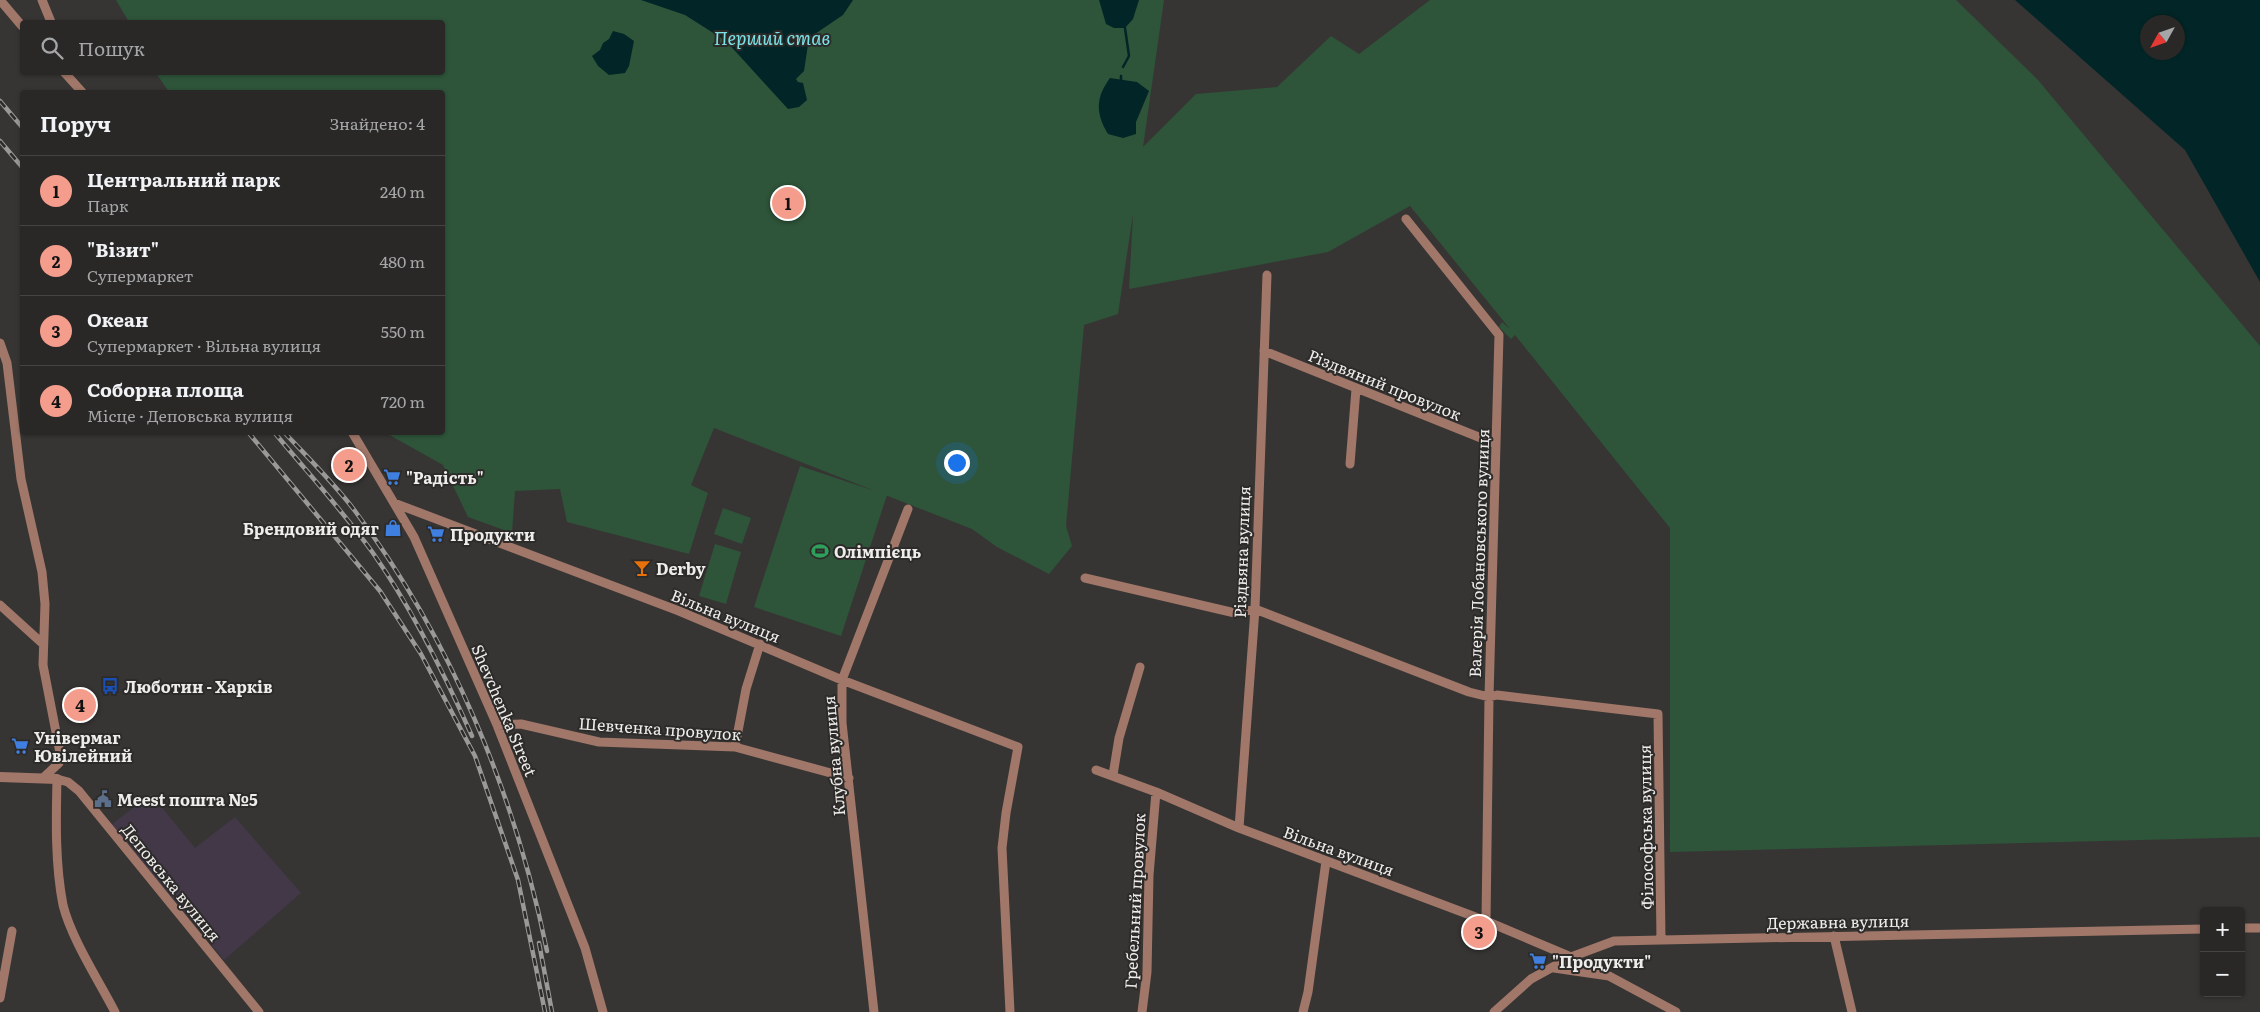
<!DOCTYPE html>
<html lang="uk">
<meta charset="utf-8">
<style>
:root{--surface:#292826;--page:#31302e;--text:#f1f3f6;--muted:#a5a6a7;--line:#454443;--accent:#f49d8c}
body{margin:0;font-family:Literata,serif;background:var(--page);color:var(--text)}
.controls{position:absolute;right:15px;bottom:15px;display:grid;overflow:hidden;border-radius:5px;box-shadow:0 1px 4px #0004}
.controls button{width:45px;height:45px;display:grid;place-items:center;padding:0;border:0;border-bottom:1px solid var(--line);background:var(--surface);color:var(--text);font:25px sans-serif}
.compass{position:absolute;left:2140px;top:15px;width:45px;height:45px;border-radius:50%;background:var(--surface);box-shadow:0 1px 4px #0004;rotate:230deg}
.you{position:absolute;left:956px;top:462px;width:18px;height:18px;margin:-12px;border:4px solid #fff;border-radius:50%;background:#1a73e8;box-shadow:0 0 0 8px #1a73e833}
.badge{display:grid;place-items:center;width:32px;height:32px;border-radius:50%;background:var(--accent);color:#111;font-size:16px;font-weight:700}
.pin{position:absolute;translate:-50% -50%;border:2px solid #fff;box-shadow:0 1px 5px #0006}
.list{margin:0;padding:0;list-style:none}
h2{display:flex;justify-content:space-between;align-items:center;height:65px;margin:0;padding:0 20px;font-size:21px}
h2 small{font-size:16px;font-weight:400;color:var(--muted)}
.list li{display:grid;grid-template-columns:32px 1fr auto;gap:15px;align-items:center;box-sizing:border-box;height:70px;padding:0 20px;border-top:1px solid var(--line)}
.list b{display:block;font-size:19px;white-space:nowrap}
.list p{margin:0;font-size:16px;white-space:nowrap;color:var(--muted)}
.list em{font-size:16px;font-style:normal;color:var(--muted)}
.icon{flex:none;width:28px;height:28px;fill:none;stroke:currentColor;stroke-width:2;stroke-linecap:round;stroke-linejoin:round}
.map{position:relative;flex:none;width:2260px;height:1012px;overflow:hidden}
.search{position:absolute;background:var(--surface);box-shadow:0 1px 4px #0004;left:20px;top:20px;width:425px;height:55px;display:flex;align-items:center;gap:12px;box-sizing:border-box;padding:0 18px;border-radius:5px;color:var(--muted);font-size:19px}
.panel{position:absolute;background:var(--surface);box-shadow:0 1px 4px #0004;left:20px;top:90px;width:425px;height:345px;border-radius:5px}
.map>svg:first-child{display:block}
.industrial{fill:#423848}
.green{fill:#2e543a}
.water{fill:#022627;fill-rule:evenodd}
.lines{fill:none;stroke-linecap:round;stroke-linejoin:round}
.stream{stroke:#022627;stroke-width:2.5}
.minor{stroke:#a17769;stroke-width:9}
.tertiary{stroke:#a17769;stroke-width:10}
.rail-casing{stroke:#9b9997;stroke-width:4.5}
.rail{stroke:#2d2b29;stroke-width:2.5;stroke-dasharray:8;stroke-linecap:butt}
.labels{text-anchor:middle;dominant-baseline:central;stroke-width:4;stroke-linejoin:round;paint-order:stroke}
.street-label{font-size:16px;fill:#efedec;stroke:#2d2b29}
.poi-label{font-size:16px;font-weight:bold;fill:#efedec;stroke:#2d2b29;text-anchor:start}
.water-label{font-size:18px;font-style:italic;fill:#7be2e6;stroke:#2d2b29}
</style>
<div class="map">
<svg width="2260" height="1012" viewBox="0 0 2260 1012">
<rect width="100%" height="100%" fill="#373533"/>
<path class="industrial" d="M151,794L195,848L235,817L301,893L224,960L111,825Z"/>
<path class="green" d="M116,0H1164L1143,147L1196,94L1277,87L1331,36L1359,54L1430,0H1956L2038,80L2260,346V837L1670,852V528L1515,335L1511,339L1499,327L1502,322L1510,329L1410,206L1328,252L1129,289L1133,214L1118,314L1084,325L1066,526L1072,546L1049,574L997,547L972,529L714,428L691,485L708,493L689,554L567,522L560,489L515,491L512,533L468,517L443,465L386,433L442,432V92H169L156,73L442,72V22H129Z
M800,466L887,495L841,636L754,607Z
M723,508L751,518L742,544L714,534Z
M715,544L741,552L726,604L699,596Z"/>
<path class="water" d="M641,0H853L843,15L809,38L804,71L796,79L798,82L803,83L807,100L799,107L788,109L726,41L685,15Z
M1099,0H1139L1133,19L1125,28H1114L1106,24Z
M2015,0H2260V282L2185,150ZM2148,22H2178V52H2148Z
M613,31L624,34L634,41L629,66L625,73L609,75L598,66L592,56L600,50L603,43L609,39Z
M1110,78L1137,82L1149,91L1136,122V134L1123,138L1108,134C1095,113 1096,97 1110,78Z"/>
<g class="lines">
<path class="stream" d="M1123,67L1129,56L1125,28
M1121,80V76"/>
<path class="minor" d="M0,0L22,26
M42,0L51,22
M64,72L82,92
M1406,219L1499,335L1489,697L1486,921
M0,343L7,363L21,479L42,572L45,604L43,665L60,753L59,763L43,778
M1264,351L1496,444
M352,432L414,537L497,725L585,948L603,1012
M1350,464L1356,389
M394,503L679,611L842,680L1018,747L1006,813L1002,848L1010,1012
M1085,578L1235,613L1255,609L1469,692L1489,697L1497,695L1658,714L1661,940
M0,605L43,644
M497,725L521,724L599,742L735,747L849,778
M735,747L746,689L760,644
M1096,770L1156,792L1239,828L1486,921L1571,957
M1113,775L1119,738L1140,667
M1239,828L1255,609L1267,275
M2241,928H2260
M1834,936L1852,1012
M1554,968L1609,976L1676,1012
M0,998L12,931
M115,1012C99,981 71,938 63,905C55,864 56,820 57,779L68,782L79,791L259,1012
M874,1012L842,723V680L908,509
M1142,1012L1147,972L1149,875L1156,792
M1303,1012L1308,992L1326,861
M1494,1012L1531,979L1571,957L1614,941L2204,929"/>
<path class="tertiary" d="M0,777L57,779"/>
<g class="rail-casing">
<path id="rail" d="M0,101L22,127
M0,141L22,167
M248,432L380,591L421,654L475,756L518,880L545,1012
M274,432C307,472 343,511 373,553C413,610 444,673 472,736
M284,432C308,458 334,483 355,511C451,639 515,794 547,951
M539,943L552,1012"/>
</g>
<use href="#rail" class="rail"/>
</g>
<defs>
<g id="supermarket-bare" transform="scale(1.35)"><path d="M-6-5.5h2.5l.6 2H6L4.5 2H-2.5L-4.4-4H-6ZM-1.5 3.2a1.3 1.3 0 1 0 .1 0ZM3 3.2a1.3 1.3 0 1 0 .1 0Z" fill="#3f7fe0" stroke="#2d2b29" stroke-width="2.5" paint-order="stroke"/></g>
<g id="shop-bare" transform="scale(1.35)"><path d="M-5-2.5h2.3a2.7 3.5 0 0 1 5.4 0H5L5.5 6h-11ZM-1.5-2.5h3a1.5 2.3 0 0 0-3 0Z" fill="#3f7fe0" stroke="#2d2b29" stroke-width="2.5" paint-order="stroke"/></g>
<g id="stadium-bare" transform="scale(1.35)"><path d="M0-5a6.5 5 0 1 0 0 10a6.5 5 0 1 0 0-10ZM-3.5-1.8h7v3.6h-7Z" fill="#2e9e5b" stroke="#2d2b29" stroke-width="2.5" paint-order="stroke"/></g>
<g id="bar-bare" transform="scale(1.35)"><path d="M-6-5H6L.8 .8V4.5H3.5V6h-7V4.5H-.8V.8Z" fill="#e8710a" stroke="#2d2b29" stroke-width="2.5" paint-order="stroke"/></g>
<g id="bus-bare" transform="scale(1.35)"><path d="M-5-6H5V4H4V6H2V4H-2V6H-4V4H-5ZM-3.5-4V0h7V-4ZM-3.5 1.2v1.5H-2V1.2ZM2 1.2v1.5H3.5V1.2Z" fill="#1a4fb4" stroke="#2d2b29" stroke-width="2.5" paint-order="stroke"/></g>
<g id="civic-bare" transform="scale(1.35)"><path d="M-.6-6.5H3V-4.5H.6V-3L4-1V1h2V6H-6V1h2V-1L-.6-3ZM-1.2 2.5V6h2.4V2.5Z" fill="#5c6f8a" stroke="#2d2b29" stroke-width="2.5" paint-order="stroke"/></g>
</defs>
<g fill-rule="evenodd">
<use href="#supermarket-bare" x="392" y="477"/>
<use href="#shop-bare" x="393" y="528"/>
<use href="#supermarket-bare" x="436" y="534"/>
<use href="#stadium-bare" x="820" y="551"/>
<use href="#bar-bare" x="642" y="568"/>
<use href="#bus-bare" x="110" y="686"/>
<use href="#supermarket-bare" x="20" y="746"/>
<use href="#civic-bare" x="103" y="799"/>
<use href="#supermarket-bare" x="1538" y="961"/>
</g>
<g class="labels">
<g class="street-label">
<text transform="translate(1385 384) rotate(22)">Різдвяний провулок</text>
<text transform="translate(1241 552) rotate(-88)">Різдвяна вулиця</text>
<text transform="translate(1478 553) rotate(-88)">Валерія Лобановського вулиця</text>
<text transform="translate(726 615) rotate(22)">Вільна вулиця</text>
<text transform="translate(505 710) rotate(67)">Shevchenka Street</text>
<text transform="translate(660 728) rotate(4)">Шевченка провулок</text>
<text transform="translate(833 756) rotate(-95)">Клубна вулиця</text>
<text transform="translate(1645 827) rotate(-91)">Філософська вулиця</text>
<text transform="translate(1339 850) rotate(20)">Вільна вулиця</text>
<text transform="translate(172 882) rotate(51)">Деповська вулиця</text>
<text transform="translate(1134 901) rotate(-87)">Гребельний провулок</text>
<text transform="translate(1838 921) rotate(-1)">Державна вулиця</text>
</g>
<g class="poi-label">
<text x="406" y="477">"Радість"</text>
<text x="379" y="528" text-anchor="end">Брендовий одяг</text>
<text x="450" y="534">Продукти</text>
<text x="834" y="551">Олімпієць</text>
<text x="656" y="568">Derby</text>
<text x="124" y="686">Люботин - Харків</text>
<text x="34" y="737">Універмаг<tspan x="34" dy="18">Ювілейний</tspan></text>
<text x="117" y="799">Meest пошта №5</text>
<text x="1552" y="961">"Продукти"</text>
</g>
<g class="water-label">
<text x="772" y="37">Перший став</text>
</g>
</g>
</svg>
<div class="controls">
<button>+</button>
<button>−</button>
</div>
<svg class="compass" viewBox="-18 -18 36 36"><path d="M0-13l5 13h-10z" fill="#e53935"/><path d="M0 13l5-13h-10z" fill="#a5a6a7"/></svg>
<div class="you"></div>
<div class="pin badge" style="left:788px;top:203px">1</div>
<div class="pin badge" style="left:349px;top:465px">2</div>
<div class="pin badge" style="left:1479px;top:932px">3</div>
<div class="pin badge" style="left:80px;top:705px">4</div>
<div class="search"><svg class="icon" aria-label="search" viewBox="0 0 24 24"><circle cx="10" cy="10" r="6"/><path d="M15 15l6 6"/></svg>Пошук</div>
<section class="panel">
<h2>Поруч<small>Знайдено: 4</small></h2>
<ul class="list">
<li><span class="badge">1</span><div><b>Центральний парк</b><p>Парк</p></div><em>240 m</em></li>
<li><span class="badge">2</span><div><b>&quot;Візит&quot;</b><p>Супермаркет</p></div><em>480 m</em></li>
<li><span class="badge">3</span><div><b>Океан</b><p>Супермаркет · Вільна вулиця</p></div><em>550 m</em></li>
<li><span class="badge">4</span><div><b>Соборна площа</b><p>Місце · Деповська вулиця</p></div><em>720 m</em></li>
</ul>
</section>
</div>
